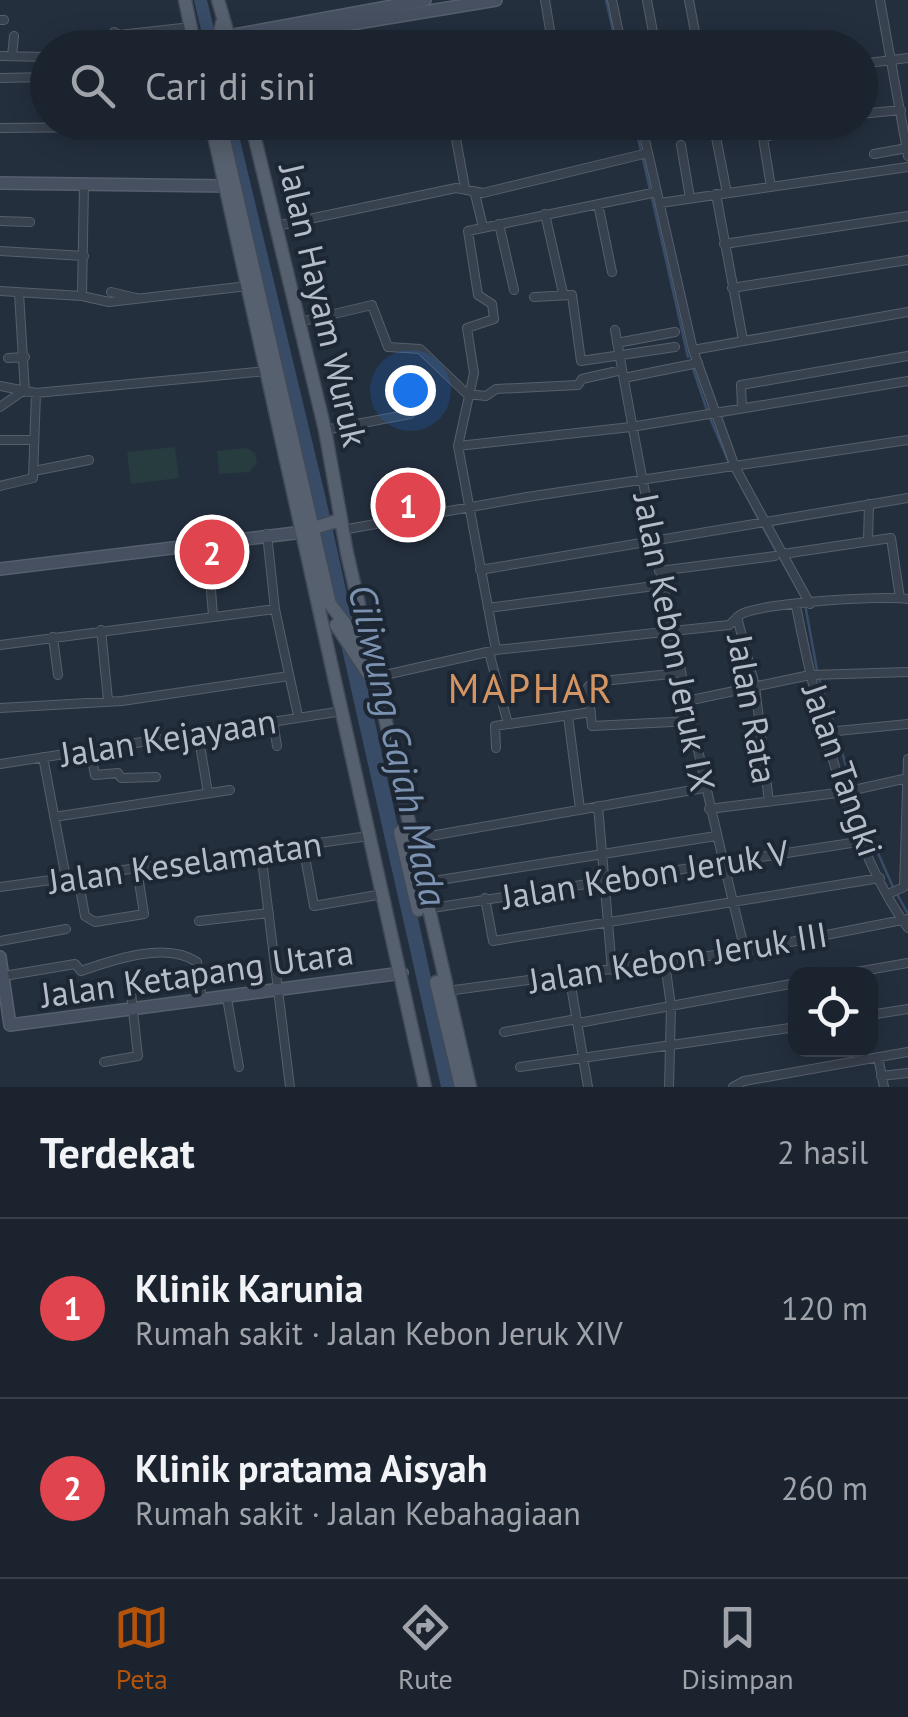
<!DOCTYPE html>
<html lang="id">
<meta charset="utf-8">
<style>
:root{--surface:#1b232e;--page:#282f3a;--text:#f1f3f6;--muted:#a0a4aa;--line:#39404a;--accent:#b45309}
body{margin:0;font-family:"PT Sans",sans-serif;background:var(--page);color:var(--text)}
.controls{position:absolute;right:30px;bottom:30px;display:grid;overflow:hidden;border-radius:20px;box-shadow:0 5px 25px #0003}
.controls button{width:90px;height:90px;display:grid;place-items:center;padding:0;border:0;border-bottom:2px solid var(--line);background:var(--surface);color:var(--text);font:50px sans-serif}
.you{position:absolute;left:410px;top:390px;width:35px;height:35px;margin:-25px;border:8px solid #fff;border-radius:50%;background:#1a73e8;box-shadow:0 0 0 15px #1a73e833}
.badge{display:grid;place-items:center;width:65px;height:65px;border-radius:50%;background:var(--accent);color:#fff;font-size:32px;font-weight:700}
.pin{position:absolute;translate:-50% -50%;border:5px solid #fff;box-shadow:0 2px 10px #0006}
.list{margin:0;padding:0;list-style:none}
h2{display:flex;justify-content:space-between;align-items:center;height:130px;margin:0;padding:0 40px;font-size:42px}
h2 small{font-size:32px;font-weight:400;color:var(--muted)}
.list li{display:grid;grid-template-columns:65px 1fr auto;gap:30px;align-items:center;box-sizing:border-box;height:180px;padding:0 40px;border-top:2px solid var(--line)}
.list b{display:block;font-size:38px;white-space:nowrap}
.list p{margin:0;font-size:32px;white-space:nowrap;color:var(--muted)}
.list em{font-size:32px;font-style:normal;color:var(--muted)}
.icon{flex:none;width:55px;height:55px;fill:none;stroke:currentColor;stroke-width:2;stroke-linecap:round;stroke-linejoin:round}
.map{position:relative;flex:none;width:908px;height:1087px;overflow:hidden}
.search{position:absolute;background:var(--surface);box-shadow:0 5px 25px #0003;left:30px;right:30px;top:30px;height:110px;display:flex;align-items:center;gap:25px;box-sizing:border-box;padding:0 35px;border-radius:55px;color:var(--muted);font-size:38px}
.sheet{height:490px;background:var(--surface)}
nav{display:flex;justify-content:space-around;align-items:center;box-sizing:border-box;height:140px;border-top:2px solid var(--line);background:var(--surface);font-size:28px;color:var(--muted)}
nav a{display:grid;justify-items:center;gap:5px}
nav .on{color:var(--accent)}
.map>svg:first-child{display:block}
.green{fill:#263c3f}
.water{fill:#394c67}
.lines{fill:none;stroke-linecap:round;stroke-linejoin:round}
.stream{stroke:#394c67;stroke-width:2.5}
.street-casing{stroke:#565f6c;stroke-width:10}
.secondary-casing{stroke:#565f6c;stroke-width:14}
.primary-casing{stroke:#414a57;stroke-width:15}
.street{stroke:#38414e;stroke-width:8}
.secondary{stroke:#465061;stroke-width:11}
.primary{stroke:#56606e;stroke-width:12}
.labels{text-anchor:middle;dominant-baseline:central;stroke-width:8;stroke-linejoin:round;paint-order:stroke}
.street-label{font-size:35px;fill:#b4bcc9;stroke:#1d2633}
.water-label{font-size:38px;font-style:italic;fill:#7c92b1;stroke:#1d2633}
.quarter-label{font-size:40px;letter-spacing:2.5px;fill:#d59563;stroke:#1d2633}
</style>
<div class="map">
<svg width="908" height="1087" viewBox="0 0 908 1087">
<rect width="100%" height="100%" fill="#242f3e"/>
<path class="green" d="M175,447L179,478L131,484L127,452Z
M247,448L255,453L257,463L249,472L219,474L217,451Z"/>
<path class="water" d="M194,0H207L216,37L205,47Z
M223,123H236L326,499L455,1087H441Z"/>
<g class="lines">
<path class="stream" d="M606,0L617,48
M634,122L641,151
M643,159L650,190
M652,198L688,357
M690,360L707,410
M710,418L730,465
M741,486L758,518
M762,526L802,597
M805,604L817,670
M819,678L835,727
M837,735L859,810L893,887
M897,894L908,914"/>
<g class="street-casing">
<path id="street" d="M545,0L553,48
M612,0L622,48
M647,0L656,48
M689,0L698,48
M880,0L908,156
M0,20H4
M314,29L317,48
M114,32L119,35L191,27
M0,56L48,57
M12,56L14,36
M860,64L908,58
M0,78L48,77
M860,114L901,110
M453,122L465,188
M641,122L693,350L735,467L810,604
M713,122L727,193
M0,128L212,126
M681,145L690,198
M874,154L907,148
M771,187L763,138L787,130
M475,194L483,227
M716,194L743,340
M660,203L908,167
M598,204L612,272
M545,214L563,293
M0,221L30,222
M499,224L514,290
M276,226L456,188L483,193L648,153
M724,244L908,216
M0,251L84,256
M732,288L908,260
M0,291L82,296L109,302L248,286
M111,292L136,298
M19,293L25,392
M82,296L84,183
M534,297L572,295L581,361L675,347
M300,322L372,305L388,347L420,349L467,394
M615,330C652,539 694,745 745,951
M617,343L675,332
M693,350L908,312
M8,358L25,357
M624,378L698,363
M0,386L36,393L267,371
M467,394L486,396L496,389L578,385L582,379L622,370
M0,407L23,391
M742,408L741,385L908,356
M325,430L410,414
M0,440H34
M458,446L631,427L908,381
M39,470L89,460
M0,486L33,478L36,393
M342,530L527,497L908,440
M267,534L275,609L298,716
M868,541L869,504
M783,554L891,538L900,598
M480,570L908,498
M659,571L775,556
M211,590L213,616
M796,606C815,702 849,849 908,928
M488,608L662,585
M737,617L755,686L769,802
M101,630L108,700
M53,637L58,675
M0,645L275,609
M496,650L458,446L474,373L467,328L494,319L492,304L478,295L468,231L657,192
M489,652L508,724
M680,673L593,682L588,687L592,726L692,721
M376,677L496,650L729,625C733,622 736,618 740,615C756,603 885,595 908,599
M687,701L810,675L908,672
M0,708L122,701L289,676
M568,716L580,809
M273,721L277,746
M827,732L908,724
M496,748L495,726L591,712
M90,749L95,775L118,773L121,778L156,777
M201,751L208,793
M43,757L66,878
M0,764L336,712
M598,806L612,970
M709,809L845,792L908,778
M54,817L230,790
M413,839L704,788
M303,846L314,906L383,894
M261,852L290,1087
M78,877L85,916L95,922L144,914L137,869
M421,883L716,836
M0,887L369,836
M888,894L904,887L908,759
M485,898L493,941L880,878
M426,909L864,841
M199,921L269,913
M0,941L66,929
M665,963L671,1006L669,1087
M569,974L588,1087
M845,974L908,963
M4,976L75,964L81,971C113,960 166,941 197,962L202,1001
M447,991L745,951L908,919
M227,998L239,1067
M870,1015L908,1009
M578,1023L796,983
M504,1032L577,1019
M878,1057L884,1087
M104,1062L138,1056L131,993
M520,1067L796,1027
M881,1076L908,1073
M733,1087L744,1081L908,1052"/>
</g>
<g class="secondary-casing">
<path id="secondary" d="M229,36L425,0
M224,45L496,0
M0,183L225,186
M0,569L303,532
M0,957L10,1025L402,973"/>
</g>
<g class="primary-casing">
<path id="primary" d="M185,0L195,48
M218,0L232,48
M209,48L218,41L222,23
M211,122L425,1087
M220,122L330,604L367,652
M251,122L325,430L347,553L470,1087
M304,531L340,520
M336,625L369,675
M400,832L418,910
M436,982L461,1087"/>
</g>
<use href="#street" class="street"/>
<use href="#secondary" class="secondary"/>
<use href="#primary" class="primary"/>
</g>
<g class="labels">
<g class="street-label">
<text transform="translate(324 305) rotate(77)">Jalan Hayam Wuruk</text>
<text transform="translate(675 642) rotate(79)">Jalan Kebon Jeruk IX</text>
<text transform="translate(753 709) rotate(80)">Jalan Rata</text>
<text transform="translate(168 737) rotate(-9)">Jalan Kejayaan</text>
<text transform="translate(843 770) rotate(71)">Jalan Tangki</text>
<text transform="translate(185 862) rotate(-8)">Jalan Keselamatan</text>
<text transform="translate(645 874) rotate(-9)">Jalan Kebon Jeruk V</text>
<text transform="translate(678 957) rotate(-9)">Jalan Kebon Jeruk III</text>
<text transform="translate(197 973) rotate(-8)">Jalan Ketapang Utara</text>
</g>
<g class="water-label">
<text transform="translate(399 745) rotate(77)">Ciliwung Gajah Mada</text>
</g>
<g class="quarter-label">
<text x="531" y="688">MAPHAR</text>
</g>
</g>
</svg>
<div class="controls">
<button><svg class="icon" aria-label="locate" viewBox="0 0 24 24"><circle cx="12" cy="12" r="6"/><path d="M12 2v4M12 18v4M2 12h4M18 12h4"/></svg></button>
</div>
<div class="you"></div>
<div class="pin badge" style="left:408px;top:505px;background:#e0444e">1</div>
<div class="pin badge" style="left:212px;top:552px;background:#e0444e">2</div>
<div class="search"><svg class="icon" aria-label="search" viewBox="0 0 24 24"><circle cx="10" cy="10" r="6"/><path d="M15 15l6 6"/></svg>Cari di sini</div>
</div>
<section class="sheet">
<h2>Terdekat<small>2 hasil</small></h2>
<ul class="list">
<li><span class="badge" style="background:#e0444e">1</span><div><b>Klinik Karunia</b><p>Rumah sakit · Jalan Kebon Jeruk XIV</p></div><em>120 m</em></li>
<li><span class="badge" style="background:#e0444e">2</span><div><b>Klinik pratama Aisyah</b><p>Rumah sakit · Jalan Kebahagiaan</p></div><em>260 m</em></li>
</ul>
</section>
<nav>
<a class="on"><svg class="icon" aria-label="map" viewBox="0 0 24 24"><path d="M3 6l6-2 6 2 6-2v14l-6 2-6-2-6 2zM9 4v14M15 6v14"/></svg>Peta</a>
<a><svg class="icon" aria-label="directions" viewBox="0 0 24 24"><path d="M12 3l9 9-9 9-9-9zM9 14v-3h6M13 9l2 2-2 2"/></svg>Rute</a>
<a><svg class="icon" aria-label="saved" viewBox="0 0 24 24"><path d="M7 4h10v16l-5-4-5 4z"/></svg>Disimpan</a>
</nav>
